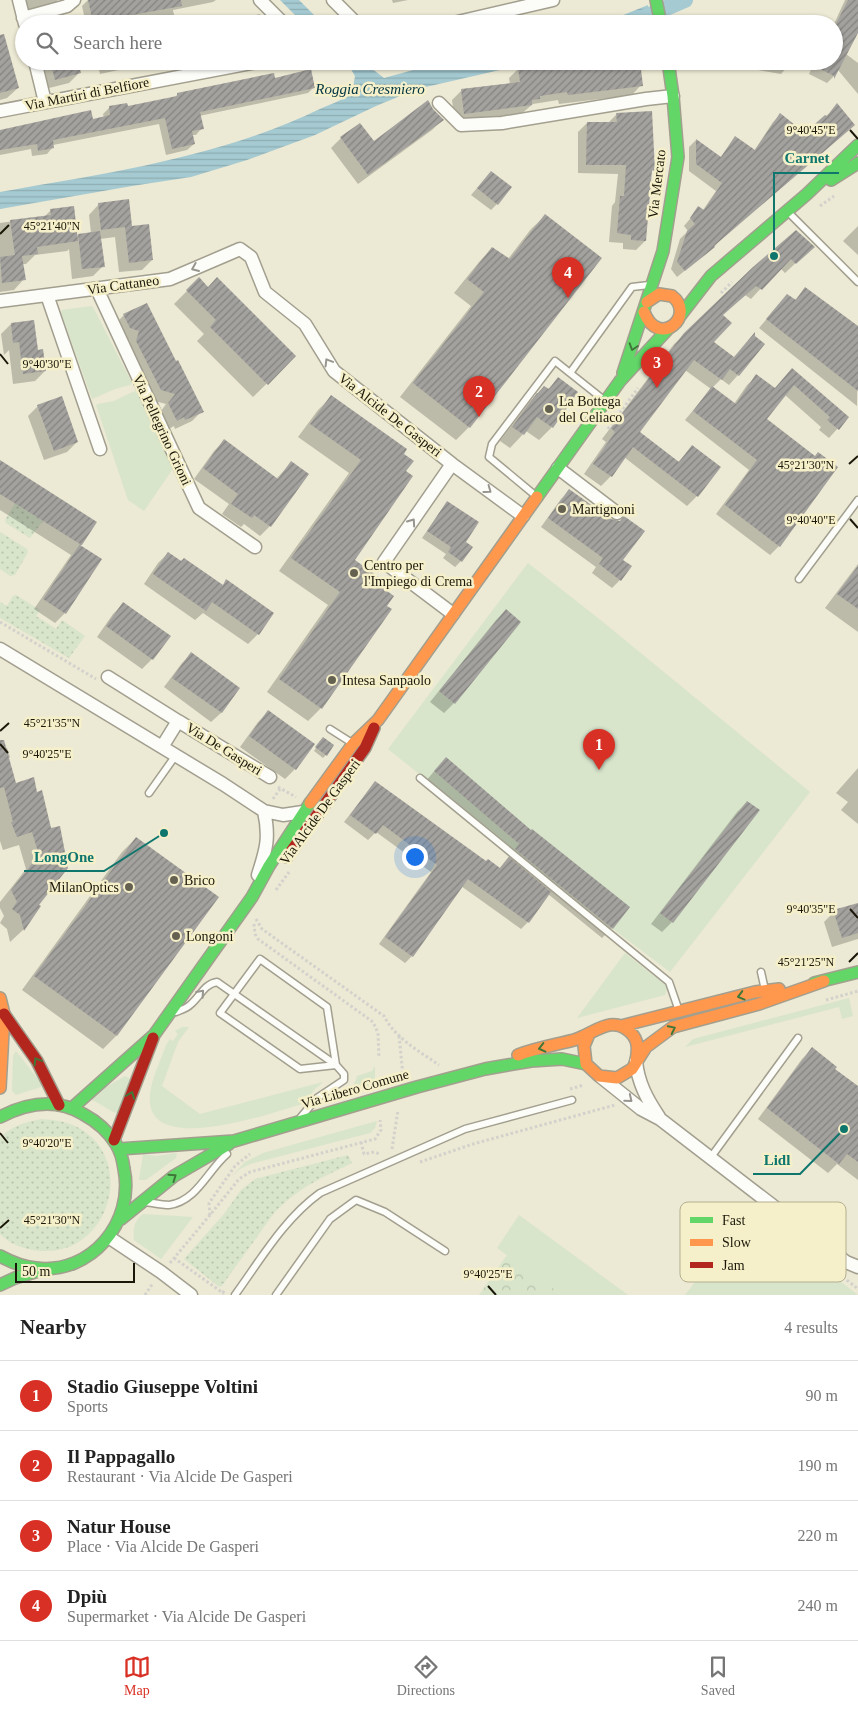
<!DOCTYPE html>
<meta charset="utf-8">
<style>
:root{--surface:#fff;--page:#f2f2f2;--text:#222;--muted:#767676;--line:#e0e0e0;--accent:#d93025}
body{margin:0;font-family:Georgia,serif;background:var(--page);color:var(--text)}
.scale{position:absolute;left:15px;bottom:12px;width:120px;box-sizing:border-box;padding-left:5px;border:2px solid #1b180a;border-top:0;font-size:14px;line-height:18px;white-space:nowrap;color:#1b180a;-webkit-text-stroke:4px #f6f0ca;paint-order:stroke}
.you{position:absolute;left:414px;top:856px;width:18px;height:18px;margin:-12px;border:4px solid #fff;border-radius:50%;background:#1a73e8;box-shadow:0 0 0 8px #1a73e833}
.badge{display:grid;place-items:center;width:32px;height:32px;border-radius:50%;background:var(--accent);color:#fff;font-size:16px;font-weight:700}
.pin{position:absolute;translate:-50% -41px;filter:drop-shadow(0 1px 2px #0008)}
.pin::after{content:'';position:absolute;top:26px;width:18px;height:15px;background:inherit;clip-path:polygon(0 0,100% 0,50% 100%)}
.list{margin:0;padding:0;list-style:none}
h2{display:flex;justify-content:space-between;align-items:center;height:65px;margin:0;padding:0 20px;font-size:21px}
h2 small{font-size:16px;font-weight:400;color:var(--muted)}
.list li{display:grid;grid-template-columns:32px 1fr auto;gap:15px;align-items:center;box-sizing:border-box;height:70px;padding:0 20px;border-top:1px solid var(--line)}
.list b{display:block;font-size:19px;white-space:nowrap}
.list p{margin:0;font-size:16px;white-space:nowrap;color:var(--muted)}
.list em{font-size:16px;font-style:normal;color:var(--muted)}
.icon{flex:none;width:28px;height:28px;fill:none;stroke:currentColor;stroke-width:2;stroke-linecap:round;stroke-linejoin:round}
.map{position:relative;flex:none;width:858px;height:1295px;overflow:hidden}
.search{position:absolute;background:var(--surface);box-shadow:0 1px 4px #0004;left:15px;right:15px;top:15px;height:55px;display:flex;align-items:center;gap:12px;box-sizing:border-box;padding:0 18px;border-radius:28px;color:var(--muted);font-size:19px}
.sheet{height:345px;background:var(--surface)}
nav{display:flex;justify-content:space-around;align-items:center;box-sizing:border-box;height:70px;border-top:1px solid var(--line);background:var(--surface);font-size:14px;color:var(--muted)}
nav a{display:grid;justify-items:center;gap:2px}
nav .on{color:var(--accent)}
.map>svg:first-child{display:block}
.green{fill:#d8e5cb}
.forest{fill:url(#forest-crowns)}
.garden{fill:url(#garden-dots)}
.water{fill:url(#water-rules)}
.shadow{fill:#0003}
.lines{fill:none;stroke-linecap:round;stroke-linejoin:round}
.canal{stroke:#a5cad1;stroke-width:16}
.building{fill:url(#building-hatch)}
.lane-casing{stroke:#a29f8f;stroke-width:9}
.street-casing{stroke:#a29f8f;stroke-width:15}
.fast-casing{stroke:#a29f8f;stroke-width:14}
.slow-casing{stroke:#a29f8f;stroke-width:14}
.jam-casing{stroke:#a29f8f;stroke-width:14}
.path{stroke:#d2d1cc;stroke-width:3;stroke-dasharray:2.5 2.5;stroke-linecap:butt}
.lane{stroke:#fcfcf9;stroke-width:6}
.street{stroke:#fcfcf9;stroke-width:12}
.fast{stroke:#63d668;stroke-width:11}
.slow{stroke:#ff974d;stroke-width:11}
.jam{stroke:#b3261e;stroke-width:11}
.oneway{stroke:#97958d}
.oneway2{stroke:#3f7739}
.ticks{fill:none;stroke:#1b180a;stroke-width:2}
.poi-dot{fill:#646151;stroke:#f6f0ca;stroke-width:2}
.labels{text-anchor:middle;dominant-baseline:central;stroke-width:5;stroke-linejoin:round;paint-order:stroke}
.street-label{font-size:14px;fill:#1b180a;stroke:#f6f0ca}
.poi-label{font-size:14px;fill:#1b180a;stroke:#f6f0ca;text-anchor:start}
.water-label{font-size:15px;font-style:italic;fill:#003542;stroke:#f6f0ca}
.key{fill:#f6f0ca;stroke:#b4af90;stroke-width:1}
.key-label{font-size:14px;fill:#1b180a}
.ticks-label{font-size:12px;text-anchor:middle;fill:#1b180a;stroke:#f6f0ca;stroke-width:5;stroke-linejoin:round;paint-order:stroke}
.leader{fill:none;stroke:#0f766e;stroke-width:2}
.callout-dot{fill:#0f766e;stroke:#f6f0ca;stroke-width:2}
.callout-label{font-size:15px;text-anchor:middle;font-weight:bold;fill:#0f766e;stroke:#f6f0ca;stroke-width:5;stroke-linejoin:round;paint-order:stroke}
</style>
<div class="map">
<svg width="858" height="1295" viewBox="0 0 858 1295">
<defs>
<pattern id="forest-crowns" width="20" height="18" patternUnits="userSpaceOnUse" patternTransform="scale(1.25)"><rect width="20" height="18" fill="#d8e5cb"/><path d="M2 6a3 3 0 1 1 6 0M12 15a3 3 0 1 1 6 0" fill="none" stroke="#b9c4ad"/></pattern>
<pattern id="garden-dots" width="8" height="8" patternUnits="userSpaceOnUse" patternTransform="scale(1.25)"><rect width="8" height="8" fill="#d8e5cb"/><path d="M2 2h.1M6 6h.1" fill="none" stroke="#b9c4ad" stroke-width="1.8" stroke-linecap="round"/></pattern>
<pattern id="water-rules" width="6" height="5" patternUnits="userSpaceOnUse" patternTransform="scale(1.25)"><rect width="6" height="5" fill="#a5cad1"/><path d="M0 2.5h6" fill="none" stroke="#8dadb2"/></pattern>
<pattern id="building-hatch" width="6" height="6" patternUnits="userSpaceOnUse" patternTransform="scale(1.25)"><rect width="6" height="6" fill="#a4a29e"/><path d="M-1 1l2-2M0 6l6-6M5 7l2-2" fill="none" stroke="#85837f"/></pattern>
</defs>
<rect width="100%" height="100%" fill="#ece9d4"/>
<path class="green" d="M92,306L94,309L132,383L130,385L115,389L92,399L61,313L62,310Z
M136,391L174,467L144,511L128,500L96,405C103,402 110,403 116,400C123,397 129,393 136,391Z
M528,563L603,622L810,792L670,972L613,929L388,749Z
M625,953L668,987L665,995L577,1018Z
M849,998L853,1016L842,1019L839,1007L685,1047L693,1039Z
M182,1027H189L178,1042L162,1086L200,1114L323,1082L313,1091L308,1102L305,1103C277,1111 157,1155 150,1104C148,1084 160,1063 166,1045L170,1039L173,1041L178,1034L175,1031Z
M16,1051L41,1083V1087L16,1095L12,1091L13,1056Z
M375,1066V1085L332,1096V1094C346,1090 353,1092 357,1076L372,1071Z
M125,1076L130,1079L120,1114L113,1112L91,1099L97,1092Z
M377,1121L375,1128L370,1133L250,1164L240,1169L231,1177L245,1162L263,1153Z
M177,1153L176,1158L146,1180H139L143,1154L156,1156Z
M749,1211L858,1295H685Z
M143,1214L193,1217L161,1259L134,1240C133,1228 134,1221 143,1214Z
M519,1215L628,1295H562L497,1248Z"/>
<path class="forest" d="M507,1255L562,1295H479Z"/>
<path class="garden" d="M15,503L43,521L30,538L6,523L5,520Z
M0,532L27,549L28,552L15,575L10,576L0,569Z
M16,595L40,610L36,616L56,629L62,620L85,636L69,658L0,618V602L7,606L13,596Z
M42,1119C53,1120 64,1121 75,1126C138,1156 111,1255 42,1251C26,1250 11,1245 0,1234V1137C13,1126 25,1122 42,1119Z
M348,1155L352,1163C321,1178 299,1187 274,1213L221,1287L218,1286L184,1259L224,1214L241,1190L255,1179Z"/>
<path class="water" d="M280,0H299L323,24H304Z
M648,5L652,24H601Z
M346,61H362L384,78L446,61H551L500,70L417,89L376,106L315,135L247,160L191,177L132,186L0,209V192C109,173 222,157 322,108C331,104 347,99 352,91C354,87 354,80 355,76Z"/>
<path class="shadow" d="M23,0H58L51,7L27,14Z
M88,0H216L213,2L173,10L176,24H134V19L108,24H86L82,6Z
M392,0H408L393,3Z
M845,0H858V30L846,54L858,63V94L838,70L834,76L827,83L809,74L815,61H834V24Z
M260,14L262,24H217Z
M0,51L18,88L7,98L0,100Z
M38,61H76L79,73L69,83L45,89Z
M97,61H161L100,74Z
M729,61H789L788,66L781,74L728,65Z
M518,69L541,71L641,85L632,95L559,104L558,100L533,104L521,114L455,122L452,100L462,90L510,84L509,78Z
M274,79L314,87L308,93L199,116L202,128L196,135H192L194,144L187,150L166,155L159,124L53,145V147L47,154L32,156L31,149L0,155V131L93,120L104,118L103,114L109,108H127L174,98L177,95Z
M838,106L714,247L677,277L671,269L680,239L688,231L684,226L699,208L703,210L716,191L689,171V147L696,140L720,158L735,138L754,151L773,122L780,115L801,131L807,132Z
M432,109L442,120L432,130L358,184L331,148L341,138L374,143Z
M617,114L653,170L651,173L645,241L636,250L623,249V243L609,242L612,206L615,202L618,174L578,173V132L587,123H608Z
M491,172L497,204L491,210L471,195Z
M99,204L131,228L152,260L142,270L119,272L115,237L100,239L103,266L93,276L72,279L69,249L67,251L35,255L26,264H22L24,279L14,290L0,292V223L44,217L51,210L76,237L78,235L91,233L89,215Z
M545,216L469,427L456,440L400,397L471,306L454,293L479,262L492,248L508,259L531,229Z
M858,226V255L843,241Z
M796,231L800,259L785,273L780,268L751,299L745,295L722,315L712,342L738,375L729,385L721,379L712,388L734,404L747,385L757,376L774,389L792,370L847,418L829,438L819,430L821,427L785,395L766,420L779,546L770,555L716,514L749,470L685,420L711,389L685,370L638,432L678,462L692,447L719,467L697,496L687,506L624,457L611,476L601,486L584,474L606,442L602,439L674,344Z
M199,279L208,288L295,356L253,397L197,341L204,334L174,304Z
M805,288L858,330L857,406L759,328L779,304L794,301Z
M124,315L175,362L202,411L192,421L175,429L174,426L167,430L159,414L166,404L151,400L127,351L130,341L120,338L114,325Z
M11,324L37,351L45,371L35,381L13,384L9,350L4,355L1,334Z
M558,379L552,427L539,440L526,431L510,448L500,441L530,401L544,387L547,390Z
M331,397L402,454L353,561L321,708L308,721L267,692L328,605L279,571L349,473L298,437L318,410Z
M38,406L77,442L67,452L44,460L28,416Z
M224,441L276,479L291,463L270,526L260,536L244,524L241,527L222,514L229,504L194,479L214,451Z
M0,462L81,545L65,613L55,623L34,609L71,555L0,510Z
M570,491L622,560L620,580L612,588L592,573L596,567L541,527L561,499Z
M448,503L464,542L461,561L455,567L443,558L446,554L422,538L442,509Z
M168,553L222,586L227,581L272,613L258,634L248,644L203,613L195,620L144,584L158,563Z
M858,564V632L825,608Z
M123,604L152,659L142,669L97,637L113,614Z
M506,610L520,622L454,703L444,713L430,702L496,620Z
M191,654L239,688L221,713L211,722L164,687L182,663Z
M268,712L295,769L285,779L240,747L258,722Z
M320,741L326,755L323,758L314,751Z
M0,745L7,748L10,757L8,759L15,785L36,794L41,792L38,906L39,907L23,930L10,942L7,929L0,923L4,916L0,908V902L26,869L19,845L3,850L0,841Z
M858,768V824L841,810L848,802L836,793Z
M436,769L612,928L602,938L548,894L528,922L521,929L461,886L412,956L405,963L379,944L431,872L376,832L368,840L344,822L375,782L486,863L499,869L510,855L425,782Z
M747,802L672,922L662,932L651,924L737,812Z
M136,838L116,1036L103,1049L22,990L122,852Z
M858,904V939L832,947L824,922L834,912Z
M812,1049L834,1069L858,1088V1180L837,1164L828,1173L758,1119L802,1059Z"/>
<g class="lines">
<path class="canal" d="M629,24L685,0"/>
</g>
<path class="building" d="M88,0H181L182,6L93,22Z
M848,0H858V33L834,79V76L804,61H834V28Z
M65,15L67,24H40L39,22Z
M4,34L19,88L0,93V35Z
M50,61H78L81,73L55,80Z
M607,61H640L643,86L568,95L567,92L540,96V99L532,100V105L464,114L461,89L520,82L518,68L541,64L542,69Z
M311,69L315,88L200,112L204,129L192,131L195,144L172,149L165,118L53,140L54,148L38,151L37,144L0,150V130L91,110L93,119L110,115L109,106L127,103L128,106L177,96V93L274,73L275,78Z
M428,100L433,109L444,120L368,175L340,137L360,123L374,141Z
M837,103L855,125L714,246L715,247L685,271L677,262L687,231L695,224L690,218L698,206L704,210L722,183L696,164V139L721,157L735,136L755,150L780,113L800,129L804,126L808,130L825,115L827,116Z
M652,111L655,171L652,170L646,241L631,240V235L617,233L620,196H624L626,165H586L587,122H617L616,113Z
M491,171L512,187L498,205L477,188Z
M129,199L132,226L149,224L153,260L129,263L125,227L101,230L98,203Z
M74,206L78,241L37,247L38,254L22,256L26,280L2,283L0,257L15,255L10,220L51,215L50,209Z
M545,214L602,258L470,428L413,383L484,292L467,279L492,247L510,259Z
M796,230L815,247L796,264L791,259L762,290L756,286L723,315L732,323L714,342L734,357L755,332V336L765,344L739,376L730,369L722,380L694,360L640,432L679,462L692,445L721,467L698,497L633,447L612,477L593,464L615,432L611,428L684,333L753,267Z
M100,231L105,267L82,269L78,234Z
M199,277L208,287L217,277L296,356L268,385L210,327L216,320L186,290Z
M805,287L858,326V391L766,319L787,294L796,300Z
M147,303L176,361L178,360L204,412L185,420L184,417L177,421L168,403L175,394L161,390L136,341L139,331L130,328L123,314Z
M34,320L38,350L43,349L46,371L23,374L19,342L13,343L11,323Z
M792,368L849,417L839,430L827,420L830,417L794,385L767,419L815,456L818,452L838,467L780,547L725,505L757,460L693,411L712,386L736,404L756,374L775,388Z
M558,377L578,392L553,428L537,417L524,435L512,427L537,393H538L544,386L549,389Z
M331,395L407,449L404,454L414,461L406,471L413,476L355,560L391,586L387,591L394,596L387,606L392,609L322,709L279,679L340,592L291,558L361,460L310,424Z
M62,396L78,442L54,451L37,405Z
M224,439L278,479L291,461L309,474L271,527L254,515L252,518L231,504L238,494L203,468Z
M0,460L97,522L82,545H80L102,559L66,614L43,599L80,544L0,494Z
M569,489L611,519L620,521L624,516L645,531L623,560L632,566L621,581L599,564L603,558L548,518Z
M447,501L479,522L466,542L473,547L462,562L448,552L451,547L427,531Z
M168,552L181,561L184,558L223,585L226,579L274,613L259,635L212,602L206,611L153,574Z
M858,566V609L837,594Z
M123,602L171,636L153,660L106,626Z
M506,609L521,622L455,704L439,691Z
M191,652L240,688L222,713L172,678Z
M268,710L315,744L296,770L249,736Z
M323,737L334,745L327,756L315,747Z
M0,740H4L16,783L34,777L37,792L42,790L51,828L60,826L68,868L39,905L41,906L24,931L20,915L12,909L17,902L11,890L39,855L32,832L17,837L11,822H13L4,787L0,788Z
M446,757L531,830L532,829L630,907L613,929L515,849L519,844L434,771Z
M375,781L486,861L488,859L500,868L509,857L551,892L529,923L468,879L413,957L385,937L437,865L383,825L376,834L350,815Z
M747,801L760,810L673,923L660,913Z
M136,837L219,897L117,1036L34,976Z
M858,903V933L842,938L833,910Z
M812,1047L837,1067L835,1069L858,1086V1162L847,1154L839,1164L767,1108Z"/>
<g class="lines">
<g class="lane-casing">
<path id="lane" d="M788,212L858,282
M604,400L570,373L632,287L649,285
M536,496L489,457L492,444L555,361L570,373
M799,579L858,500
M330,729L352,743
M420,778L669,982L679,1011
M149,793L176,755
M260,959L327,1007L336,1065L300,1069L220,1013Z
M761,972L765,990
M176,1012C181,1010 187,1008 190,1005C200,997 204,984 217,982L336,1065L344,1074V1080L317,1098L301,1117
M711,1157L798,1038
M146,1202C153,1203 162,1205 169,1205C197,1201 208,1170 227,1154
M235,1295C261,1259 284,1219 320,1193L465,1129L572,1100
M276,1295L330,1219L356,1200L385,1212L445,1251"/>
</g>
<g class="street-casing">
<path id="street" d="M19,0L25,24
M260,0L284,24
M333,0L357,24
M23,18L67,6L74,0
M449,24L553,0
M35,61L45,102
M439,103L461,125L502,123L646,99L673,96
M0,111L262,61
M97,289L199,508L255,547
M47,295L100,449
M0,301L170,279L240,249L251,257L265,292L305,324L334,371L452,464L384,562L453,614
M452,464L523,516
M558,468L617,513
M0,649L223,784L264,811L283,815L303,812
M108,677L178,721L162,747
M178,721L270,777
M258,875C266,850 270,838 264,811
M636,1061C638,1083 647,1099 659,1117
M601,1077L641,1109L660,1119L846,1262L858,1267
M110,1238L161,1272L191,1295"/>
</g>
<g class="fast-casing">
<path id="fast" d="M656,0L661,24
M831,180L858,163
M680,316L711,276L807,194L858,145
M623,373L663,251L678,157L673,96L668,61
M537,497L620,381L668,329
M814,983L858,972
M72,1108L154,1035L252,897L269,866L310,803
M0,1117C27,1103 56,1098 83,1114C96,1121 108,1131 116,1144C121,1152 123,1161 124,1169C135,1222 91,1275 36,1268C23,1267 11,1262 0,1256
M119,1149L234,1141L417,1087L485,1069L531,1061L562,1059L586,1064
M121,1219L174,1176L229,1144
M0,1285L15,1278L38,1271"/>
</g>
<g class="slow-casing">
<path id="slow" d="M644,312C659,350 697,315 672,296L659,294L647,302
M310,803L353,744L378,720L537,497
M0,998L4,1014L0,1088
M621,1026L755,992L779,989
M589,1034L584,1046L586,1064L599,1076L617,1078L632,1069L646,1047L673,1027L759,1004L824,981
M518,1055C536,1048 555,1045 574,1040C594,1034 611,1014 630,1032C639,1040 638,1050 636,1061"/>
</g>
<g class="jam-casing">
<path id="jam" d="M287,857L365,748L374,728
M4,1014L37,1061L59,1105
M114,1140L153,1038"/>
</g>
<path class="path" d="M820,206L834,196
M721,293L732,282
M608,429L638,388
M0,622L96,679
M278,787L296,797
M273,799L280,789
M276,890L289,872
M256,919L262,929L384,1016C395,1038 419,1051 439,1065
M254,924L255,934L258,939L373,1022L378,1033L379,1058
M826,1000L858,991
M399,1036L403,1075
M570,1089L584,1085
M361,1142L364,1154L374,1152L380,1154
M392,1149L398,1110
M420,1162L473,1144L615,1105
M210,1215L209,1203L235,1166L250,1154
M174,1258L223,1293L224,1290
M170,1263L210,1215L239,1179L250,1172L375,1139L381,1130L380,1120
M843,1277L858,1289
M145,1295L153,1283"/>
<use href="#lane" class="lane"/>
<use href="#street" class="street"/>
<use href="#fast" class="fast"/>
<use href="#slow" class="slow"/>
<use href="#jam" class="jam"/>
</g>
<defs><path id="oneway-chevron" d="M-2-3.5L2.5 0L-2 3.5" fill="none" stroke-width="1.6" stroke-linecap="round" stroke-linejoin="round" transform="scale(1.25)"/></defs>
<g class="oneway">
<use href="#oneway-chevron" transform="translate(195 268) rotate(157)"/>
<use href="#oneway-chevron" transform="translate(328 362) rotate(-121)"/>
<use href="#oneway-chevron" transform="translate(488 490) rotate(36)"/>
<use href="#oneway-chevron" transform="translate(412 522) rotate(-55)"/>
<use href="#oneway-chevron" transform="translate(201 993) rotate(-48)"/>
<use href="#oneway-chevron" transform="translate(629 1099) rotate(39)"/>
</g>
<g class="oneway2">
<use href="#oneway-chevron" transform="translate(633 347) rotate(108)"/>
<use href="#oneway-chevron" transform="translate(741 996) rotate(165)"/>
<use href="#oneway-chevron" transform="translate(672 1029) rotate(-26)"/>
<use href="#oneway-chevron" transform="translate(542 1048) rotate(166)"/>
<use href="#oneway-chevron" transform="translate(37 1061) rotate(-121)"/>
<use href="#oneway-chevron" transform="translate(131 1095) rotate(-69)"/>
<use href="#oneway-chevron" transform="translate(173 1177) rotate(-35)"/>
</g>
<path class="ticks" d="M850,130L858,139M0,234L9,225M0,354L8,364M849,464L858,456M850,519L858,528M0,731L9,723M0,744L8,753M850,909L858,918M849,962L858,953M0,1133L8,1143M0,1228L9,1220M488,1286L496,1295"/>
<g class="poi-dot">
<circle cx="549" cy="409" r="5"/>
<circle cx="562" cy="509" r="5"/>
<circle cx="354" cy="573" r="5"/>
<circle cx="332" cy="680" r="5"/>
<circle cx="174" cy="880" r="5"/>
<circle cx="129" cy="887" r="5"/>
<circle cx="176" cy="936" r="5"/>
</g>
<g class="labels">
<g class="street-label">
<text transform="translate(87 94) rotate(-11)">Via Martiri di Belfiore</text>
<text transform="translate(657 184) rotate(-83)">Via Mercato</text>
<text transform="translate(123 285) rotate(-8)">Via Cattaneo</text>
<text transform="translate(390 415) rotate(38)">Via Alcide De Gasperi</text>
<text transform="translate(162 430) rotate(65)">Via Pellegrino Grioni</text>
<text transform="translate(224 749) rotate(32)">Via De Gasperi</text>
<text transform="translate(320 812) rotate(-54)">Via Alcide De Gasperi</text>
<text transform="translate(355 1089) rotate(-16)">Via Libero Comune</text>
</g>
<g class="poi-label">
<text x="559" y="401">La Bottega<tspan x="559" dy="16">del Celiaco</tspan></text>
<text x="572" y="509">Martignoni</text>
<text x="364" y="565">Centro per<tspan x="364" dy="16">l'Impiego di Crema</tspan></text>
<text x="342" y="680">Intesa Sanpaolo</text>
<text x="184" y="880">Brico</text>
<text x="119" y="887" text-anchor="end">MilanOptics</text>
<text x="186" y="936">Longoni</text>
</g>
<g class="water-label">
<text x="370" y="89">Roggia Cresmiero</text>
</g>
</g>
<rect x="680" y="1202" width="166" height="80" rx="8" class="key"/>
<rect x="690" y="1217" width="23" height="6" fill="#63d668"/>
<rect x="690" y="1239" width="23" height="7" fill="#ff974d"/>
<rect x="690" y="1262" width="23" height="6" fill="#b3261e"/>
<g class="key-label">
<text x="722" y="1225">Fast</text>
<text x="722" y="1247">Slow</text>
<text x="722" y="1270">Jam</text>
</g>
<g class="ticks-label">
<text x="811" y="134">9°40'45"E</text>
<text x="52" y="230">45°21'40"N</text>
<text x="47" y="368">9°40'30"E</text>
<text x="806" y="469">45°21'30"N</text>
<text x="811" y="524">9°40'40"E</text>
<text x="52" y="727">45°21'35"N</text>
<text x="47" y="758">9°40'25"E</text>
<text x="811" y="913">9°40'35"E</text>
<text x="806" y="966">45°21'25"N</text>
<text x="47" y="1147">9°40'20"E</text>
<text x="52" y="1224">45°21'30"N</text>
<text x="488" y="1278">9°40'25"E</text>
</g>
<path class="leader" d="M774 256L774 173H839M164 833L104 871H24M844 1129L800 1174H753"/>
<g class="callout-dot">
<circle cx="774" cy="256" r="5"/>
<circle cx="164" cy="833" r="5"/>
<circle cx="844" cy="1129" r="5"/>
</g>
<g class="callout-label">
<text x="807" y="163">Carnet</text>
<text x="64" y="862">LongOne</text>
<text x="777" y="1165">Lidl</text>
</g>
</svg>
<div class="scale">50 m</div>
<div class="you"></div>
<div class="pin badge" style="left:599px;top:770px">1</div>
<div class="pin badge" style="left:479px;top:417px">2</div>
<div class="pin badge" style="left:657px;top:388px">3</div>
<div class="pin badge" style="left:568px;top:298px">4</div>
<div class="search"><svg class="icon" aria-label="search" viewBox="0 0 24 24"><circle cx="10" cy="10" r="6"/><path d="M15 15l6 6"/></svg>Search here</div>
</div>
<section class="sheet">
<h2>Nearby<small>4 results</small></h2>
<ul class="list">
<li><span class="badge">1</span><div><b>Stadio Giuseppe Voltini</b><p>Sports</p></div><em>90 m</em></li>
<li><span class="badge">2</span><div><b>Il Pappagallo</b><p>Restaurant · Via Alcide De Gasperi</p></div><em>190 m</em></li>
<li><span class="badge">3</span><div><b>Natur House</b><p>Place · Via Alcide De Gasperi</p></div><em>220 m</em></li>
<li><span class="badge">4</span><div><b>Dpiù</b><p>Supermarket · Via Alcide De Gasperi</p></div><em>240 m</em></li>
</ul>
</section>
<nav>
<a class="on"><svg class="icon" aria-label="map" viewBox="0 0 24 24"><path d="M3 6l6-2 6 2 6-2v14l-6 2-6-2-6 2zM9 4v14M15 6v14"/></svg>Map</a>
<a><svg class="icon" aria-label="directions" viewBox="0 0 24 24"><path d="M12 3l9 9-9 9-9-9zM9 14v-3h6M13 9l2 2-2 2"/></svg>Directions</a>
<a><svg class="icon" aria-label="saved" viewBox="0 0 24 24"><path d="M7 4h10v16l-5-4-5 4z"/></svg>Saved</a>
</nav>
